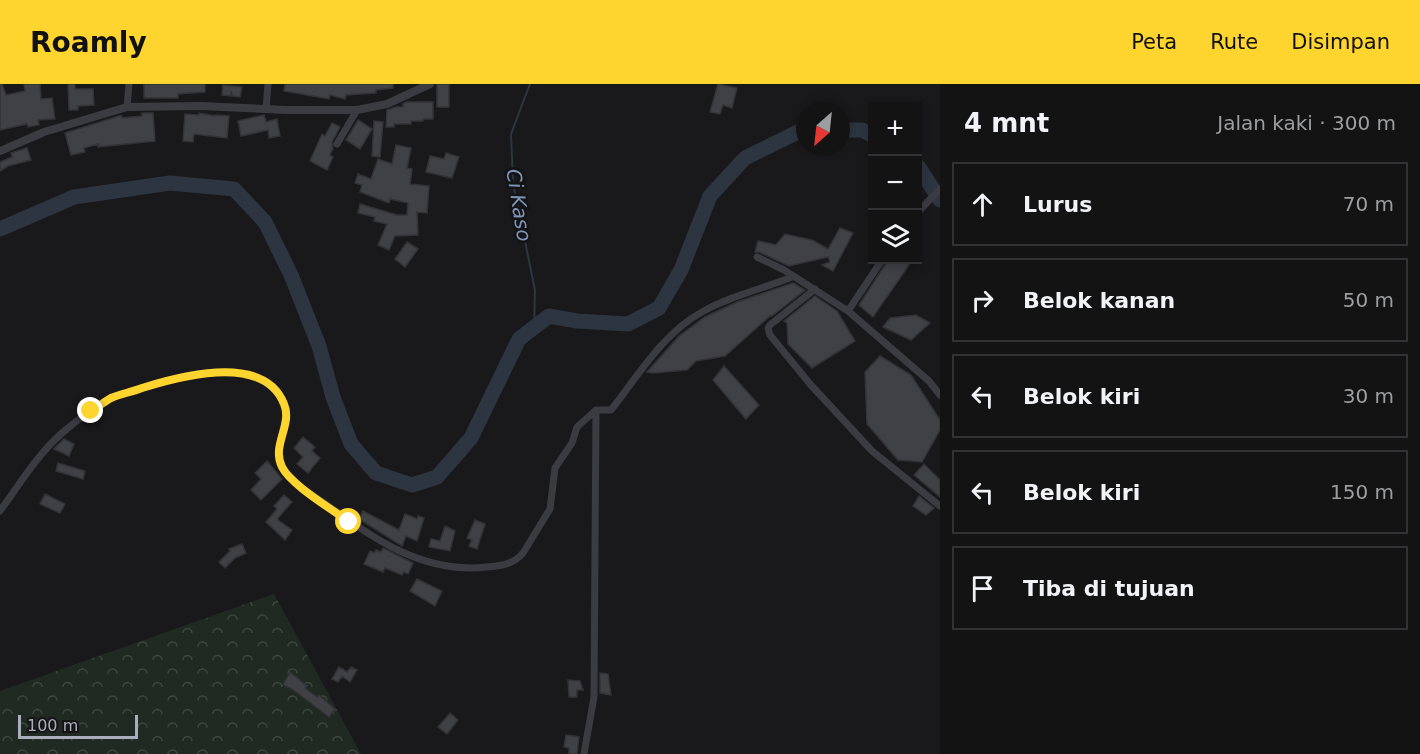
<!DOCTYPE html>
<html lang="id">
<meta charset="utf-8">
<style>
:root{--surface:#131314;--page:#202022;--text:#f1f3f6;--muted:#9d9ea0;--line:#323234;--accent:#fed42e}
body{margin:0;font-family:"DejaVu Sans",sans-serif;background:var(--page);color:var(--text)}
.controls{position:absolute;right:18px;top:18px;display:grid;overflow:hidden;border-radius:0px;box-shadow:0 3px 9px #0003}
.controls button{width:54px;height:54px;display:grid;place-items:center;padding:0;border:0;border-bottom:2px solid var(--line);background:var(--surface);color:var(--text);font:30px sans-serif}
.compass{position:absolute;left:796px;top:18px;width:54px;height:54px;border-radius:50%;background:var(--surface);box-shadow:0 3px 9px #0003;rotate:207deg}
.scale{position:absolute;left:18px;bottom:15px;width:120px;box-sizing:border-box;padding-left:6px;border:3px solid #aaadbb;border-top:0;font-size:16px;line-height:21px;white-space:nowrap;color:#aaadbb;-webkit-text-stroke:4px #141416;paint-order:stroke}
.stop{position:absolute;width:18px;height:18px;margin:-14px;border:4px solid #fed42e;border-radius:50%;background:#fff}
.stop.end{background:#fed42e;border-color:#fff;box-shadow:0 2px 6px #0008}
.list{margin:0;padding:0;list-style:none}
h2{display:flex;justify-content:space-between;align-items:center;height:78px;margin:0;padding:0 24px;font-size:26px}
h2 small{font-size:20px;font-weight:400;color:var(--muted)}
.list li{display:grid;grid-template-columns:39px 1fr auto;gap:18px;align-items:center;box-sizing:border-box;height:84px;margin:0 12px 12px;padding:0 12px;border:2px solid var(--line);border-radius:0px}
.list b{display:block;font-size:22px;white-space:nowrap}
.list em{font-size:20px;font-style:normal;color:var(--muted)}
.icon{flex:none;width:33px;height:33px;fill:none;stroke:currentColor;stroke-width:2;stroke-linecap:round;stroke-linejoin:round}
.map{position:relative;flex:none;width:940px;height:670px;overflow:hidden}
header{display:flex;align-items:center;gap:36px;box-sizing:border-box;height:84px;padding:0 30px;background:var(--accent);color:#111}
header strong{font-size:28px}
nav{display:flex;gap:33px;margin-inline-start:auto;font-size:21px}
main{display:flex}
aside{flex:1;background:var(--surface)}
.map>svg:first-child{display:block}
.forest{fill:url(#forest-crowns)}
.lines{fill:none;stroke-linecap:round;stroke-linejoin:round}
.stream{stroke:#2d3540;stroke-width:2}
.river{stroke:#2d3540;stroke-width:15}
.building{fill:#404145;stroke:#333237;stroke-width:1.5}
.minor{stroke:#3b3b42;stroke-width:7}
.tertiary{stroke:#3b3b42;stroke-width:8}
.route{stroke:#fed42e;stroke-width:8}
.labels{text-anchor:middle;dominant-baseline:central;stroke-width:5;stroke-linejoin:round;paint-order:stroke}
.water-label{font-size:20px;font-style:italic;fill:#7f96b8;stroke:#141416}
</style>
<header>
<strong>Roamly</strong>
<nav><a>Peta</a><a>Rute</a><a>Disimpan</a></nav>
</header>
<main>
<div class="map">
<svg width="940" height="670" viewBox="0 0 940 670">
<defs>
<pattern id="forest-crowns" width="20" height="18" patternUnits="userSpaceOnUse" patternTransform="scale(1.5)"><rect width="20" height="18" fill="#202a22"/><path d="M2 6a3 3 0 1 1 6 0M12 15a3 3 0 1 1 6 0" fill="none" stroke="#3e4640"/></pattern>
</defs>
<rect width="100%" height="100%" fill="#19191b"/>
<path class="forest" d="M274,510L361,670H0V607Z"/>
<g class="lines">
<path class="stream" d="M530,0L511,50L513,99L535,206L534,244"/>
<path class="river" d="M841,46H862L872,51
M918,82L940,116
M0,145L74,113L170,99L234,105L265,138L291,191L319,262L333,313L351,360L376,389L412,401L437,393L471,354L519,255L549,232L577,237L628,240L659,224L681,186L710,112L745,74L800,47H805"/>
</g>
<path class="building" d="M0,0H2L6,11L25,7L24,0H40L41,15L52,14L55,35L38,36L39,41L28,43L27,40L0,46Z
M68,0H75V5H93L94,21L78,22V26H69Z
M144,0H205V8L178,10V14H144Z
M285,0H393V4L376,6V9L346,11L345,15L330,11L329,15L284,7Z
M437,0H449V23H437Z
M718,0L737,4L732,24L723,21L720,30L710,28Z
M223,1L242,3L240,13L232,12L231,7V12L222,11Z
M406,18H433V35H423V37H411V40H394V43H386L387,26L396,23H403V20Z
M142,29H153L155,57L98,63V60L84,64L85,68L71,71L65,49L119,32H122V34L142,32Z
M199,29L215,32V31L229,32L227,54L194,50L193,58L183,57L185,30L199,31Z
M264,31L266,38L277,35L280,52L269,54L268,46L241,52L238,37Z
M358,36L372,45L360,65L346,56Z
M374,37L383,38L380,73L372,72Z
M332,39L340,43L332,58L333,64L330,71L333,73L327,86L310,77L322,50L325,52Z
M396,61L411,64L407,84L412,85L410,100L429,102L427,129L417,128L418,151L395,152L389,166L378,161L387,140L374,137L375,133L358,129L360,120L397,131H407L408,119L390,115L389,119L360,108L362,101L355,99L358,90L371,95L378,75L392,80Z
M27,64L31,76L8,82L0,87V78L12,73L11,69Z
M446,69L459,73L452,94L426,88L430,72L444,75Z
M840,144L853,149L833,187L822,181L830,178L828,173L789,182L759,168H755L758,157L776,161L785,150L812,156L828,165Z
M407,158L418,165L405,183L395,175Z
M888,176H910L909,181L873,233L859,221Z
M793,199L805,206L772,232H770L725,272L696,277L687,286L653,289L647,288L679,252L705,233L737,218Z
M815,212L837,227L855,257L812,284L788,260L787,239L784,237Z
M916,231L930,239L911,256L883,243L890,234Z
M880,272L911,291L940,336V346L922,378L898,376L867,340L865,288Z
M724,282L759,321L746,335L713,296Z
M303,353L315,363L312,367L320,374L308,389L297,380L303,373L294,364Z
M64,355L74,360L69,372L54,365Z
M267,377L282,395L261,416L251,406L261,395L255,389Z
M58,379L85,387L83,395L56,387Z
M924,380L940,396V413L914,391Z
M45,410L65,420L60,429L40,420Z
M284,411L292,418L278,434V436L292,446L285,456L266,438L277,425L274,422Z
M919,412L934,424L926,431L913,422Z
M363,427L399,446L405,430L417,435L418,432L424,434L417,457L406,452L402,462L359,435Z
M475,436L485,440L477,465L469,462L472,456L467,454Z
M445,442L455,447L450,467L429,463L431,455L440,457Z
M242,460L246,469L235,474L225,484L219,478L230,467L229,465Z
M383,464L413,479L408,490L404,488L402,491L385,484L383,488L364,480L370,467L374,469L376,466L381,468Z
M417,495L442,507L435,522L410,507Z
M339,583L347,588L351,583L357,586L350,598L342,592L338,598L332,595Z
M290,588L307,602L305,604L317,613L319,611L335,625L329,633L292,605L283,601Z
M600,589L608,590L611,611L600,609Z
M568,596L580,597L583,606H577V613H569Z
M450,629L458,636L447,650L438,643Z
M566,651L579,653L577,670H569V664L564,663Z"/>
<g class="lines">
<path class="minor" d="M127,23L129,0
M266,25L268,0
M337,60L357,26
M918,128L940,105
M757,173L784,186L848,227L929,297L940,311
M815,205L770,241L768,244L770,251L810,300L872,367L940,422
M848,227L882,176
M0,427C19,401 37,371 62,349C76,337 93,324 110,315C120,310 133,307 144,304C183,291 246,274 278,309C300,333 265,364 287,390C297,402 312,411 326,420C373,455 424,490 486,483C500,482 513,481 523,469L550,425L555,384L572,359L577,343L596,326H611C638,292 663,249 702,228C730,212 762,205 792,193
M584,670L594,613L596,326"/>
<path class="tertiary" d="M0,67L44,48L127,23L201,22L286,26H357L387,20L430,0"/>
</g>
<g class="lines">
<path class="route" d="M91,327C98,323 104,318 111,314C120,310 132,308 142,304C180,292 264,269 284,320C293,341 271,361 282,383C291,401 332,425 349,438"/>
</g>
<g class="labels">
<g class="water-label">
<text transform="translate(519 121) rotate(81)">Ci Kaso</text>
</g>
</g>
</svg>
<div class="controls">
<button>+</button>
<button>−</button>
<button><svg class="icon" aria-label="layers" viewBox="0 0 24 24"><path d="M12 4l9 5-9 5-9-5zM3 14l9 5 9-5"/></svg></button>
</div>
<svg class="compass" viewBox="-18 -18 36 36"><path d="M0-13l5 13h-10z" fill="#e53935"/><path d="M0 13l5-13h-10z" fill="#9d9ea0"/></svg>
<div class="scale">100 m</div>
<div class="stop" style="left:349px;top:438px"></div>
<div class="stop end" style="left:91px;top:327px"></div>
</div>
<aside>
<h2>4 mnt<small>Jalan kaki · 300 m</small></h2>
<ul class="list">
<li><svg class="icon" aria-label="ahead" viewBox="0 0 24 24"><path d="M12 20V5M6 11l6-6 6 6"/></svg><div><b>Lurus</b></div><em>70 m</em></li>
<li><svg class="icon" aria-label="right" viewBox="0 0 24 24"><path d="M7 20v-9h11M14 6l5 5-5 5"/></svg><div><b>Belok kanan</b></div><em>50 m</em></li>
<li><svg class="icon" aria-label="left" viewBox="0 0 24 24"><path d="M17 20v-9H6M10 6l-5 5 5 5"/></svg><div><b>Belok kiri</b></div><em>30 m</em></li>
<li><svg class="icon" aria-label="left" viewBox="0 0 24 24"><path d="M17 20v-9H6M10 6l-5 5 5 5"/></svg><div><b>Belok kiri</b></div><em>150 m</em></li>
<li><svg class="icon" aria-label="arrive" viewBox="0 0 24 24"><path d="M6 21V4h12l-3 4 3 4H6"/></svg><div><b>Tiba di tujuan</b></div></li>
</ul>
</aside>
</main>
